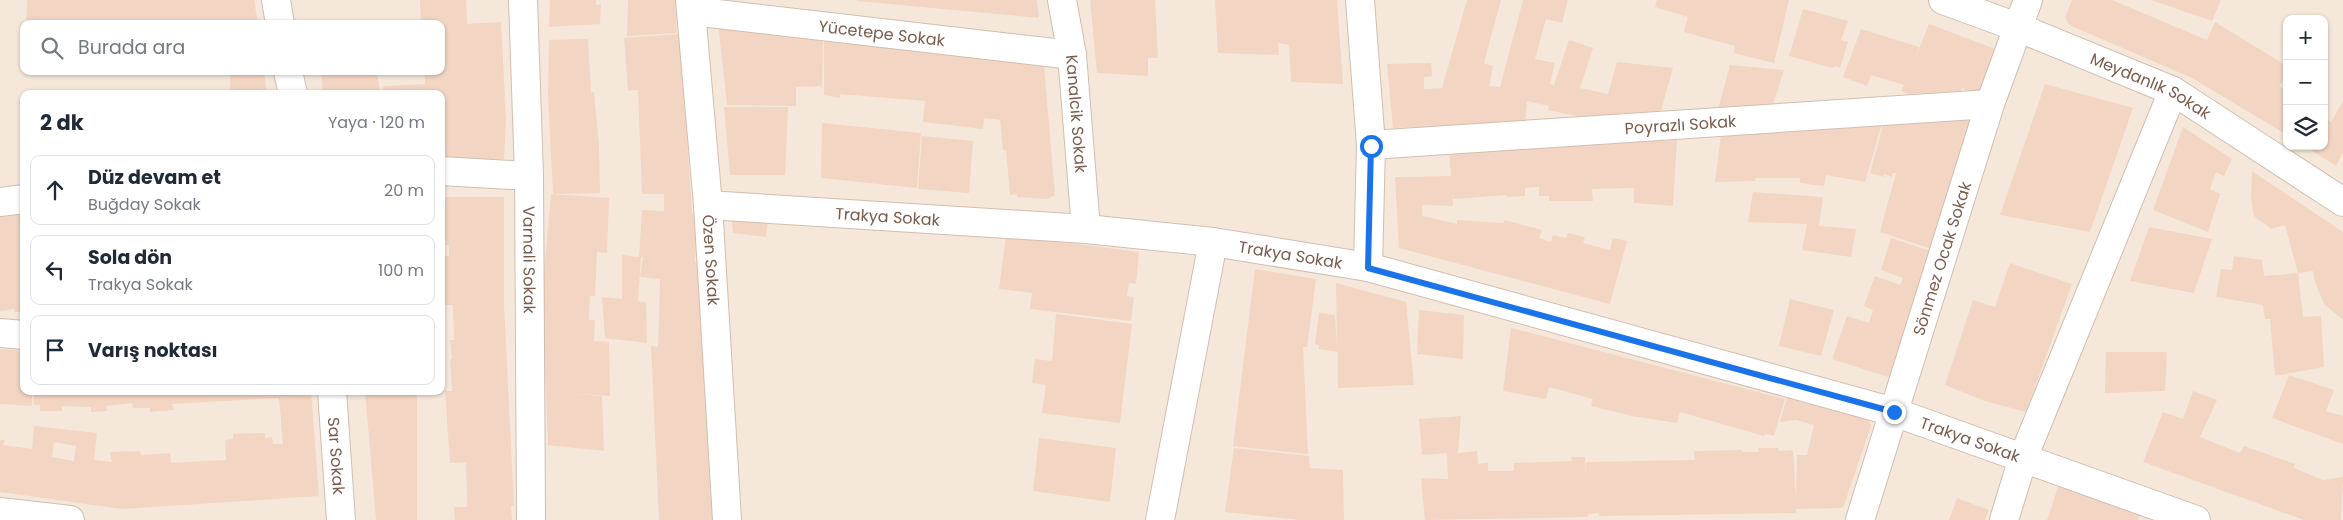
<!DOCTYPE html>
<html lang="tr">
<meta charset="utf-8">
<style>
:root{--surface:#fff;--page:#f6f6f7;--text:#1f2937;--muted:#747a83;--line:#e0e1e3}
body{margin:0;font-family:Poppins,sans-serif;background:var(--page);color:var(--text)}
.controls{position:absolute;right:15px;top:15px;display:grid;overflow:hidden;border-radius:10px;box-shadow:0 1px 4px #0004}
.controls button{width:45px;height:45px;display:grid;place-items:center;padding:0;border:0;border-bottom:1px solid var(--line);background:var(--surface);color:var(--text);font:25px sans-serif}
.stop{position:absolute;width:15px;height:15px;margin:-11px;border:4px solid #1a73e8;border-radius:50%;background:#fff}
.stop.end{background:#1a73e8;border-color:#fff;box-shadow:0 1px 5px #0008}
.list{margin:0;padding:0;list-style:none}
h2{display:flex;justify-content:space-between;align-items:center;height:65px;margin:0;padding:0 20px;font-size:21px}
h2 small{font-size:16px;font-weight:400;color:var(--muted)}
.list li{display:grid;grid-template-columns:32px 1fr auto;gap:15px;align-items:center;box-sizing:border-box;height:70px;margin:0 10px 10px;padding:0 10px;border:1px solid var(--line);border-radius:10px}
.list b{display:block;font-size:19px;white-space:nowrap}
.list p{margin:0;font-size:16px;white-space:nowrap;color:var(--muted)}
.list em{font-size:16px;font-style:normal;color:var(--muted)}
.icon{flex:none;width:28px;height:28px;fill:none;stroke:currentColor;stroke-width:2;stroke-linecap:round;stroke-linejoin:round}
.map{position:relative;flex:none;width:2343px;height:520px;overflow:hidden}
.search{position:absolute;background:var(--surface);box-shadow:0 1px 4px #0004;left:20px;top:20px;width:425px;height:55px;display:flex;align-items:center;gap:12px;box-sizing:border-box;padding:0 18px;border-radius:10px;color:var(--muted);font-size:19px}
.panel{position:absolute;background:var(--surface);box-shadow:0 1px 4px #0004;left:20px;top:90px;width:425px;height:305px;border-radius:10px}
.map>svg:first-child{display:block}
.residential{fill:#f5e8da;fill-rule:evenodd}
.building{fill:#f3d5c3;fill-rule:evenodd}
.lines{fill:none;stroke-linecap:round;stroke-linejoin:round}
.minor-casing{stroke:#d1beb0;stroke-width:30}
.minor{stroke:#fff;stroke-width:28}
.route{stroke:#1a73e8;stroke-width:6}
.labels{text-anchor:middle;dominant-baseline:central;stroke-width:4;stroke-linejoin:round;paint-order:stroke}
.street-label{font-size:16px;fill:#7a5c4d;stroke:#fffaf3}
</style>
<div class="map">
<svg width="2343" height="520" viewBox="0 0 2343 520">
<rect width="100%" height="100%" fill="#fdf6ec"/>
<path class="residential" d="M0,0H2343V520H0ZM2287,19H2324V146H2287ZM24,24H441V71H24ZM24,94H441V391H24Z"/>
<path class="building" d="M27,0H254L258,24H26Z
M420,0H466L467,24L501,22L506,118L504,159H441V94H384L383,86L425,84V71H441V24H421Z
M550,0H596V5L601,4L600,24L549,27Z
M628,0H675L677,33L627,36Z
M857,0H1037L1039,18L857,1Z
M1090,0H1155L1158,58H1148V76L1097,73Z
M1215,0H1337L1343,84L1291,82L1289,45L1278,43L1279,55L1218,53Z
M1467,0H1501L1484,63L1493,66L1489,86L1500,87L1523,0H1568L1562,23L1546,19L1535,59L1555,63L1550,84L1554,85L1569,40L1593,48L1580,88L1608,94L1617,62L1673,68L1658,121H1601L1548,110L1549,106L1527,101L1525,122L1393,128L1387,64L1431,63L1432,76L1424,77V89L1442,88Z
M1657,0H1789L1774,63L1734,53L1735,46L1684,32L1688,17L1655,7Z
M2072,0H2112L2207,40L2215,22L2287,66V75L2279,86L2287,91V135L2192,78L2069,25L2065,17Z
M2151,0H2221L2212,21Z
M1803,9L1848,21L1841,40L1848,42L1840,68L1834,66L1833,68L1789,56Z
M718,23L823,35L822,89L820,86L796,87V106L727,105Z
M1929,24L1995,49L1983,90L1968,91L1962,88L1961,91L1909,94L1901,91L1904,85L1871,75L1867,86L1843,77L1861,29L1919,47L1915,59Z
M824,32L1043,54L1055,195L1047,199L1018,197L1017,194L1010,195L1006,150H1003L1000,120L984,118L983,129L950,125L923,122L925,101L840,94V98L824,95Z
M680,34L692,213H697L695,262L703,263L705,306L703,353L713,520H659L651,346L658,347L660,279L640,277L643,257H641L638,301L646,302L647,343L605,338L602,297L622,299V255L639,257L642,210L664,211V194H642L638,90L628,91L624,38Z
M588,39L591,93L594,92L599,146L600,193L553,194L548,95L549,40Z
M1730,65L1784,70L1771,111L1718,109Z
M230,71H264L267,94H230Z
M321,71H377L380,94H323Z
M2045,84L2133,108L2090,232L2000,215Z
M2343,101V152L2336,166L2305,146H2324V117L2331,122Z
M724,107H788L785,175H730Z
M1976,117L1935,250L1880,232L1896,173H1893L1892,177L1884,174V177L1870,173L1884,122Z
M822,123L921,133L917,188L821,178Z
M1882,124L1865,182L1826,175L1824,186L1800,183V178H1756L1755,181L1715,182L1721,135Z
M2183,127L2232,159L2224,176L2216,172L2210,189L2220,194L2208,232L2153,210Z
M922,136L973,141L969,193L918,189Z
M1677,140L1673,206L1634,203V188L1592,189L1593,201H1549V196H1539V187L1525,188V196L1507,197V195L1453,199L1452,190L1453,206L1422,205V216L1457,224V220L1504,223V220L1542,230L1539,238L1551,242L1553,235L1566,238L1568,233L1585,237L1583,243L1610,250L1613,238L1627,241L1610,304L1399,248L1395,177L1451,176L1449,151Z
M2252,171L2343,232V320L2324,304L2315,282L2313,271L2298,273L2285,225L2271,229L2254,216L2251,198Z
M1753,192L1823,197L1819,226L1856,229L1851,257L1802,250L1807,224L1748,222Z
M551,194L609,198L607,253L597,252L595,296H590L589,320H595L594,341L609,342L610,396L565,393L602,396L604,451L548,445L542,293Z
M441,197H504V305L514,506H511L512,520H455L454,507H467L466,462L450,463L445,391H452L450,359H452L450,340H454L453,305H441L442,256H449V245H441Z
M730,206L769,210L766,237L733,233Z
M24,214V312H15L14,309L0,311V217Z
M2149,227L2212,239L2194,293L2130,281Z
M1006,235L1139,252L1136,284L1129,283L1127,296L1134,297L1131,321L1030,309L1032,293L999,289Z
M1891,238L1936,253L1894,379L1832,359L1847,316L1869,323L1873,310L1864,306L1875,276L1900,285L1903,278L1881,270Z
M2234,256L2262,260L2264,276L2298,273L2303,317L2321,316L2324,367L2275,376L2270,319H2265L2263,305L2216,297L2221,269L2232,270Z
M2010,263L2072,284L2026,412L1985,401L1945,385L1973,300L1995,307Z
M1255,269L1316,279L1307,347H1303L1308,454L1233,446Z
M1336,283L1406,302L1414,385L1338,388V352L1319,349V345L1315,344L1319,313L1335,315L1337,347Z
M1790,299L1834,310L1821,356L1779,346Z
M1419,310L1464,315L1463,359L1417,354Z
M1056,314L1132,324L1120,423L1042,413L1046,385L1032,383L1035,359L1052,361Z
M1511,328L1785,399L1774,436L1765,434L1764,436L1680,412L1677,423L1632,416L1591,406L1593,399L1549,387L1546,399L1503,391Z
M0,349L24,351V391H32V406L0,404Z
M2106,352H2167L2165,391L2105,393Z
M2289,375L2334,390L2326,411L2343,416V444L2272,418Z
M34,391H311L319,496L122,509L0,492V440H5L3,445L32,449L34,426L97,433L94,460L112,462L110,452L140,451L141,455L170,453L171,463L226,460L225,440L233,439V434L265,433V438L272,437L273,444H283L279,398L172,404L174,410L150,412V408H133L132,403L106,406L107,411L91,412V407L62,406V411H40V405H34ZM54,442L76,446L74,461L52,457Z
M365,391H417V520H376Z
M2193,391L2217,400L2200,437L2240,453L2244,446L2295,464L2294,468L2323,480L2343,477L2341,520H2304L2143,462L2163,412L2183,419Z
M1787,398L1868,419L1871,426L1843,508L1796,509V513L1599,516V513L1589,514L1587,517L1425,520L1421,478L1448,479L1447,453L1422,455L1419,419L1461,416L1458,453L1477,451L1478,464L1488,463V471H1514V463L1572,461L1571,457H1585L1586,476V462L1695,460L1694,451L1742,450V452H1759L1758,448H1778L1779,451L1793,450L1796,500L1797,455H1807L1814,425L1796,420L1780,422Z
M1039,438L1116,448L1110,502L1033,491Z
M1234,448L1309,456L1310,468L1343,470L1344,520H1300L1225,512Z
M2060,481L2140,514L2138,520H2047Z
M1957,498L1989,510L1985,520H1949Z"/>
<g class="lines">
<g class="minor-casing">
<g id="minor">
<path d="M276,0L280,24"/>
<path id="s1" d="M523,0L529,176L531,520"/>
<path id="s2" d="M690,0L708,205L727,520"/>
<path id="s3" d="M1062,0L1072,55L1086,229"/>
<path d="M1360,0L1371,145L1368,267"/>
<path id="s4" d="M1943,0L2017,27L2173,91L2343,202"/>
<path id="s5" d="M692,11L1072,55"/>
<path d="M288,71L293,94"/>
<path id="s6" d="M1371,145L1990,104"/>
<path d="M441,171L529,176"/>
<path d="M0,202L24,199"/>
<path id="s7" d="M708,205L1086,229L1213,242L1368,267L1894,412L2196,520"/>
<path d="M0,333L24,335"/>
<path id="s8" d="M332,391L341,520"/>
<path d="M0,512L70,520"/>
<path d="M1160,520L1213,242"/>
<path id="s9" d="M1860,520L1990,104L2028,0"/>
<path d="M2004,520L2023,458L2173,91"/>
</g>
</g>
<use href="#minor" class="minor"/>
</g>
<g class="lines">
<path class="route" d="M1371,146L1368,268L1894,412"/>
</g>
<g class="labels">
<g class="street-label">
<text stroke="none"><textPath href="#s5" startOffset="191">Yücetepe Sokak</textPath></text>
<text stroke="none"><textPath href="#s4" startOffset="225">Meydanlık Sokak</textPath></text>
<text stroke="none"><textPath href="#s3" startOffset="115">Kanalcik Sokak</textPath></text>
<text stroke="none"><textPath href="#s6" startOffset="310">Poyrazlı Sokak</textPath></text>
<text stroke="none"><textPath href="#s7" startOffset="180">Trakya Sokak</textPath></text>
<text stroke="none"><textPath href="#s7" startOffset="585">Trakya Sokak</textPath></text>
<text stroke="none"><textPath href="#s9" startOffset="274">Sönmez Ocak Sokak</textPath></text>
<text stroke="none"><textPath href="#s1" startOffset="260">Varnali Sokak</textPath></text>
<text stroke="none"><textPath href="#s2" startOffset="261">Özen Sokak</textPath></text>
<text stroke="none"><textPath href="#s7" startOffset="1290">Trakya Sokak</textPath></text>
<text stroke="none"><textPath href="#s8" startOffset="65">Sar Sokak</textPath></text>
</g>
</g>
</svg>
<div class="controls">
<button>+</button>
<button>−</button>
<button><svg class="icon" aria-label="layers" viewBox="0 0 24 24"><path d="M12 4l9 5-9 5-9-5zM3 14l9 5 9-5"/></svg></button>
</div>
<div class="stop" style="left:1371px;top:146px"></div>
<div class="stop end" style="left:1894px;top:412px"></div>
<div class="search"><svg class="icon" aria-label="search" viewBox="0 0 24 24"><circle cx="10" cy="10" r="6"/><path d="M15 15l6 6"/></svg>Burada ara</div>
<section class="panel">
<h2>2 dk<small>Yaya · 120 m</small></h2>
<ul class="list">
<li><svg class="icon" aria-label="ahead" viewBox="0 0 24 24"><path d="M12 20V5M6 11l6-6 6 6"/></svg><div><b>Düz devam et</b><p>Buğday Sokak</p></div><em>20 m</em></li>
<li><svg class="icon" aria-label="left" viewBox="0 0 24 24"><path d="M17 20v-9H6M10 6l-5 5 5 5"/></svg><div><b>Sola dön</b><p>Trakya Sokak</p></div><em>100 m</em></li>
<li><svg class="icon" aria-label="arrive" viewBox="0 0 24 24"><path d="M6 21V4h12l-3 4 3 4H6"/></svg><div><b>Varış noktası</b></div></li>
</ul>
</section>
</div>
